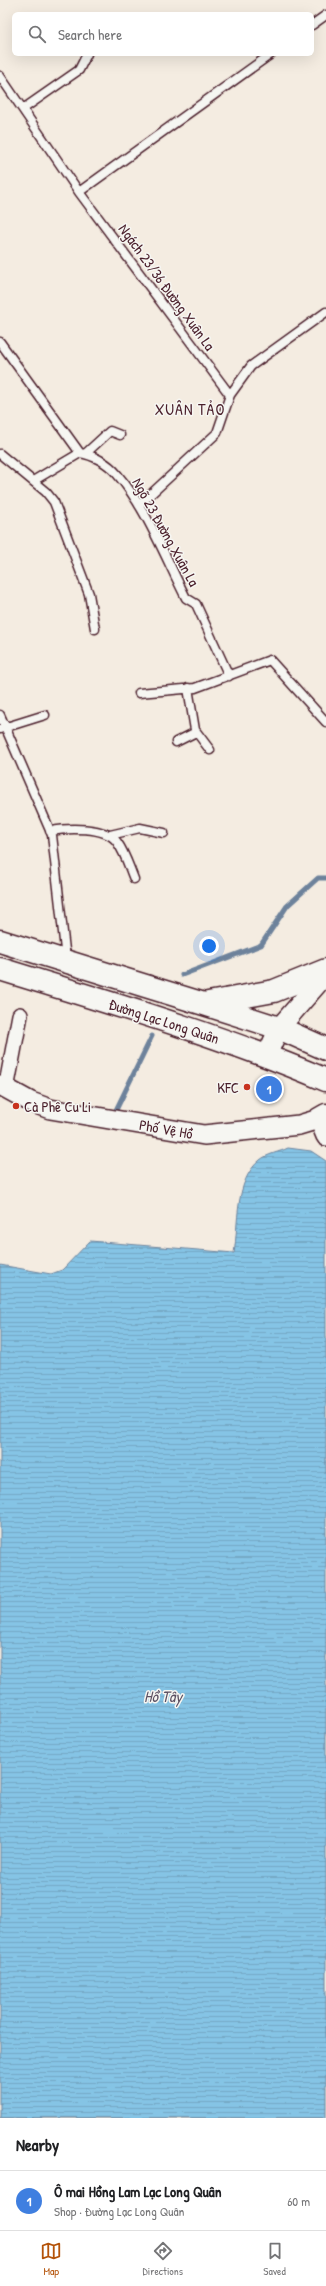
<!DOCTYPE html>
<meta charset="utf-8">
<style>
:root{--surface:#fff;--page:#f2f2f2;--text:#202124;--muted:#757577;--line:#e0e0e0;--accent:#b45309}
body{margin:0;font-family:"Patrick Hand",sans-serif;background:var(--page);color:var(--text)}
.you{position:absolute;left:209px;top:946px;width:14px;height:14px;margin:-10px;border:3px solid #fff;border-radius:50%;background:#1a73e8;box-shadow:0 0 0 6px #1a73e833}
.badge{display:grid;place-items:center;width:26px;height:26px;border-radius:50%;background:var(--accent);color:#fff;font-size:13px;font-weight:700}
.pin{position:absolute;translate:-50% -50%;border:2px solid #fff;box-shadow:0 1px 4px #0006}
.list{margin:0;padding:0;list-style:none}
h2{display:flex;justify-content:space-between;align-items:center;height:52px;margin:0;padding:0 16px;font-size:17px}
h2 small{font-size:13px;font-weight:400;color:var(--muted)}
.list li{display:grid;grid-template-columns:26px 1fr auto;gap:12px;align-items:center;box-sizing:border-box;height:60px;padding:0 16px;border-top:1px solid var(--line)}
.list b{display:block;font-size:15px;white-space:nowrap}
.list p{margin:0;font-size:13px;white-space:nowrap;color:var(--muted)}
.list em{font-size:13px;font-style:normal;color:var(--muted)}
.icon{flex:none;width:22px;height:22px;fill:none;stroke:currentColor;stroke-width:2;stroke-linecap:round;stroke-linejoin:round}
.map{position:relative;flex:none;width:326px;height:2118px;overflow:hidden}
.search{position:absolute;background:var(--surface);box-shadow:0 4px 16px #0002;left:12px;right:12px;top:12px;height:44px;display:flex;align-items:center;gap:10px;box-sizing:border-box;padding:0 14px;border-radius:6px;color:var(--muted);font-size:15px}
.sheet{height:112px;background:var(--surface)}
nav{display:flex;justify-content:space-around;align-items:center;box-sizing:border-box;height:56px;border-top:1px solid var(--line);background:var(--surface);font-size:11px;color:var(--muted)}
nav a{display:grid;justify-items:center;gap:2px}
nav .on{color:var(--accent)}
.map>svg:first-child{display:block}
.water{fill:url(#water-rules);stroke:#6d829b}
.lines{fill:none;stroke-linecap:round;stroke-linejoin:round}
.stream{stroke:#6d829b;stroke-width:5}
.service-casing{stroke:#4a1f2b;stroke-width:11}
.minor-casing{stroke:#4a1f2b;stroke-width:18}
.tertiary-casing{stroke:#4a1f2b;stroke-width:22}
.secondary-casing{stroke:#4a1f2b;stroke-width:25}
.service{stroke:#f6f6f2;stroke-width:8}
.minor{stroke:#f6f6f2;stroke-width:15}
.tertiary{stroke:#f6f6f2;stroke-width:19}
.secondary{stroke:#f6f6f2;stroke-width:22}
.poi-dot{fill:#c8321e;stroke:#f6f6f2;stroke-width:1.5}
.labels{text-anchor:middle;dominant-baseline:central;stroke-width:3;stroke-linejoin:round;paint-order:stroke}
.street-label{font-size:15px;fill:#4a1f2b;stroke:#f6f6f2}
.poi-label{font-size:15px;fill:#4a1f2b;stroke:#f6f6f2;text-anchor:end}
.neighbourhood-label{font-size:16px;letter-spacing:1px;fill:#4a1f2b;stroke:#f6f6f2}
.water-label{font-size:16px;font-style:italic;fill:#5c5163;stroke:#f6f6f2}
</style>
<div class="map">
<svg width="326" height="2118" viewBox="0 0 326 2118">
<defs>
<pattern id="water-rules" width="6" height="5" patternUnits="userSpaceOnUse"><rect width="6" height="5" fill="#85c4e5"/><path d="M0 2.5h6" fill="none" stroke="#74a8c5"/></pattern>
</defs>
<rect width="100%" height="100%" fill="#f4ece1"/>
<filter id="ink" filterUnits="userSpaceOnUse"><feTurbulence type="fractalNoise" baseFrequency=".025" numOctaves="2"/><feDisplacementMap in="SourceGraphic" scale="8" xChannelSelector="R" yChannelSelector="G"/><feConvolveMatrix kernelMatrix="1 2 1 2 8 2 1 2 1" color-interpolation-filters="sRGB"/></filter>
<g filter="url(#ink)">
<path class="water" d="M288,1148L311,1151L326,1161V2118H0V1265L51,1274L62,1270L90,1241L234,1253C239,1224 234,1181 260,1160C267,1154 280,1152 288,1148Z"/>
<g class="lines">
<path class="stream" d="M182,975L261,945L287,906L318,878H326
M115,1112L152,1036"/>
<g class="service-casing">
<path id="service" d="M312,25L326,15
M0,76L79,192L230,395
M23,109L79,70L87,54
M79,192L271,54
M0,342L80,453C93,455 108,463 117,474C147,509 165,557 186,598L196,604L229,676
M0,454L46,492L54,502L89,594L95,629
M85,454L110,431L120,435
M33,481L80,453
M139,505L217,433L230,395L251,366L326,312
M188,688L195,730L210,750
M139,693L195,688L270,660L326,722
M0,715L52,835L66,959
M0,729L45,715
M176,742L196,732
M50,831C67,828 106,826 117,842C125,853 129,867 134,879
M110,835L140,828L164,833"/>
</g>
<g class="minor-casing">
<path id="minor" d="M6,1089L20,1015"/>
</g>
<g class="tertiary-casing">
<path id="tertiary" d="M267,1055L279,1028L326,974
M0,1085L31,1102L50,1109L204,1135L299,1125L319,1119L326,1136"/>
</g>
<g class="secondary-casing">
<path id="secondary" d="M0,941L204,1004L279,1028L326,1049
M0,969C110,1003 220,1035 326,1080
M208,1003L274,991L326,970
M319,1119L326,1115"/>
</g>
<use href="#service" class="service"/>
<use href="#minor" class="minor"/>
<use href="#tertiary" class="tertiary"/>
<use href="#secondary" class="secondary"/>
</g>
</g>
<g class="poi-dot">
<circle cx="247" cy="1087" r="4"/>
<circle cx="16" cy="1106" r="4"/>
</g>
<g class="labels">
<g class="street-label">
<text transform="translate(167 287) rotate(54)">Ngách 23/36 Đường Xuân La</text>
<text transform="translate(166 532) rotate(61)">Ngõ 23 Đường Xuân La</text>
<text transform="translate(164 1021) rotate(18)">Đường Lạc Long Quân</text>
<text transform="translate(166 1129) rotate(10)">Phố Vệ Hồ</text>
</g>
<g class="poi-label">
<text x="239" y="1087">KFC</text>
<text x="24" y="1106" text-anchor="start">Cà Phê Cu Li</text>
</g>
<g class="neighbourhood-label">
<text x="190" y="409">XUÂN TẢO</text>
</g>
<g class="water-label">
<text x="163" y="1696">Hồ Tây</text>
</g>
</g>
</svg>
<div class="you"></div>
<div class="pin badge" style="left:269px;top:1089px;background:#3f7fe0">1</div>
<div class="search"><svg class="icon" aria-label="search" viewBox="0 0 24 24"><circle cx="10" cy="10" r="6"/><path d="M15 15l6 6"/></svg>Search here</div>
</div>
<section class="sheet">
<h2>Nearby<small></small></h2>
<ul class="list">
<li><span class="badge" style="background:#3f7fe0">1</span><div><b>Ô mai Hồng Lam Lạc Long Quân</b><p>Shop · Đường Lạc Long Quân</p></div><em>60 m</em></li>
</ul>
</section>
<nav>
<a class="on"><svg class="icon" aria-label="map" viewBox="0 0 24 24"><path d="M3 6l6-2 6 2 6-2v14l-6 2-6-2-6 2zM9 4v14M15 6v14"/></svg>Map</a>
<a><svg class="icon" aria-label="directions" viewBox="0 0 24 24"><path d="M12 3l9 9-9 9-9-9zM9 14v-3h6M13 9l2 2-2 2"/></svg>Directions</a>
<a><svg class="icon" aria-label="saved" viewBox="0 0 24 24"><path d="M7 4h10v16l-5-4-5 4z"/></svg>Saved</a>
</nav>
